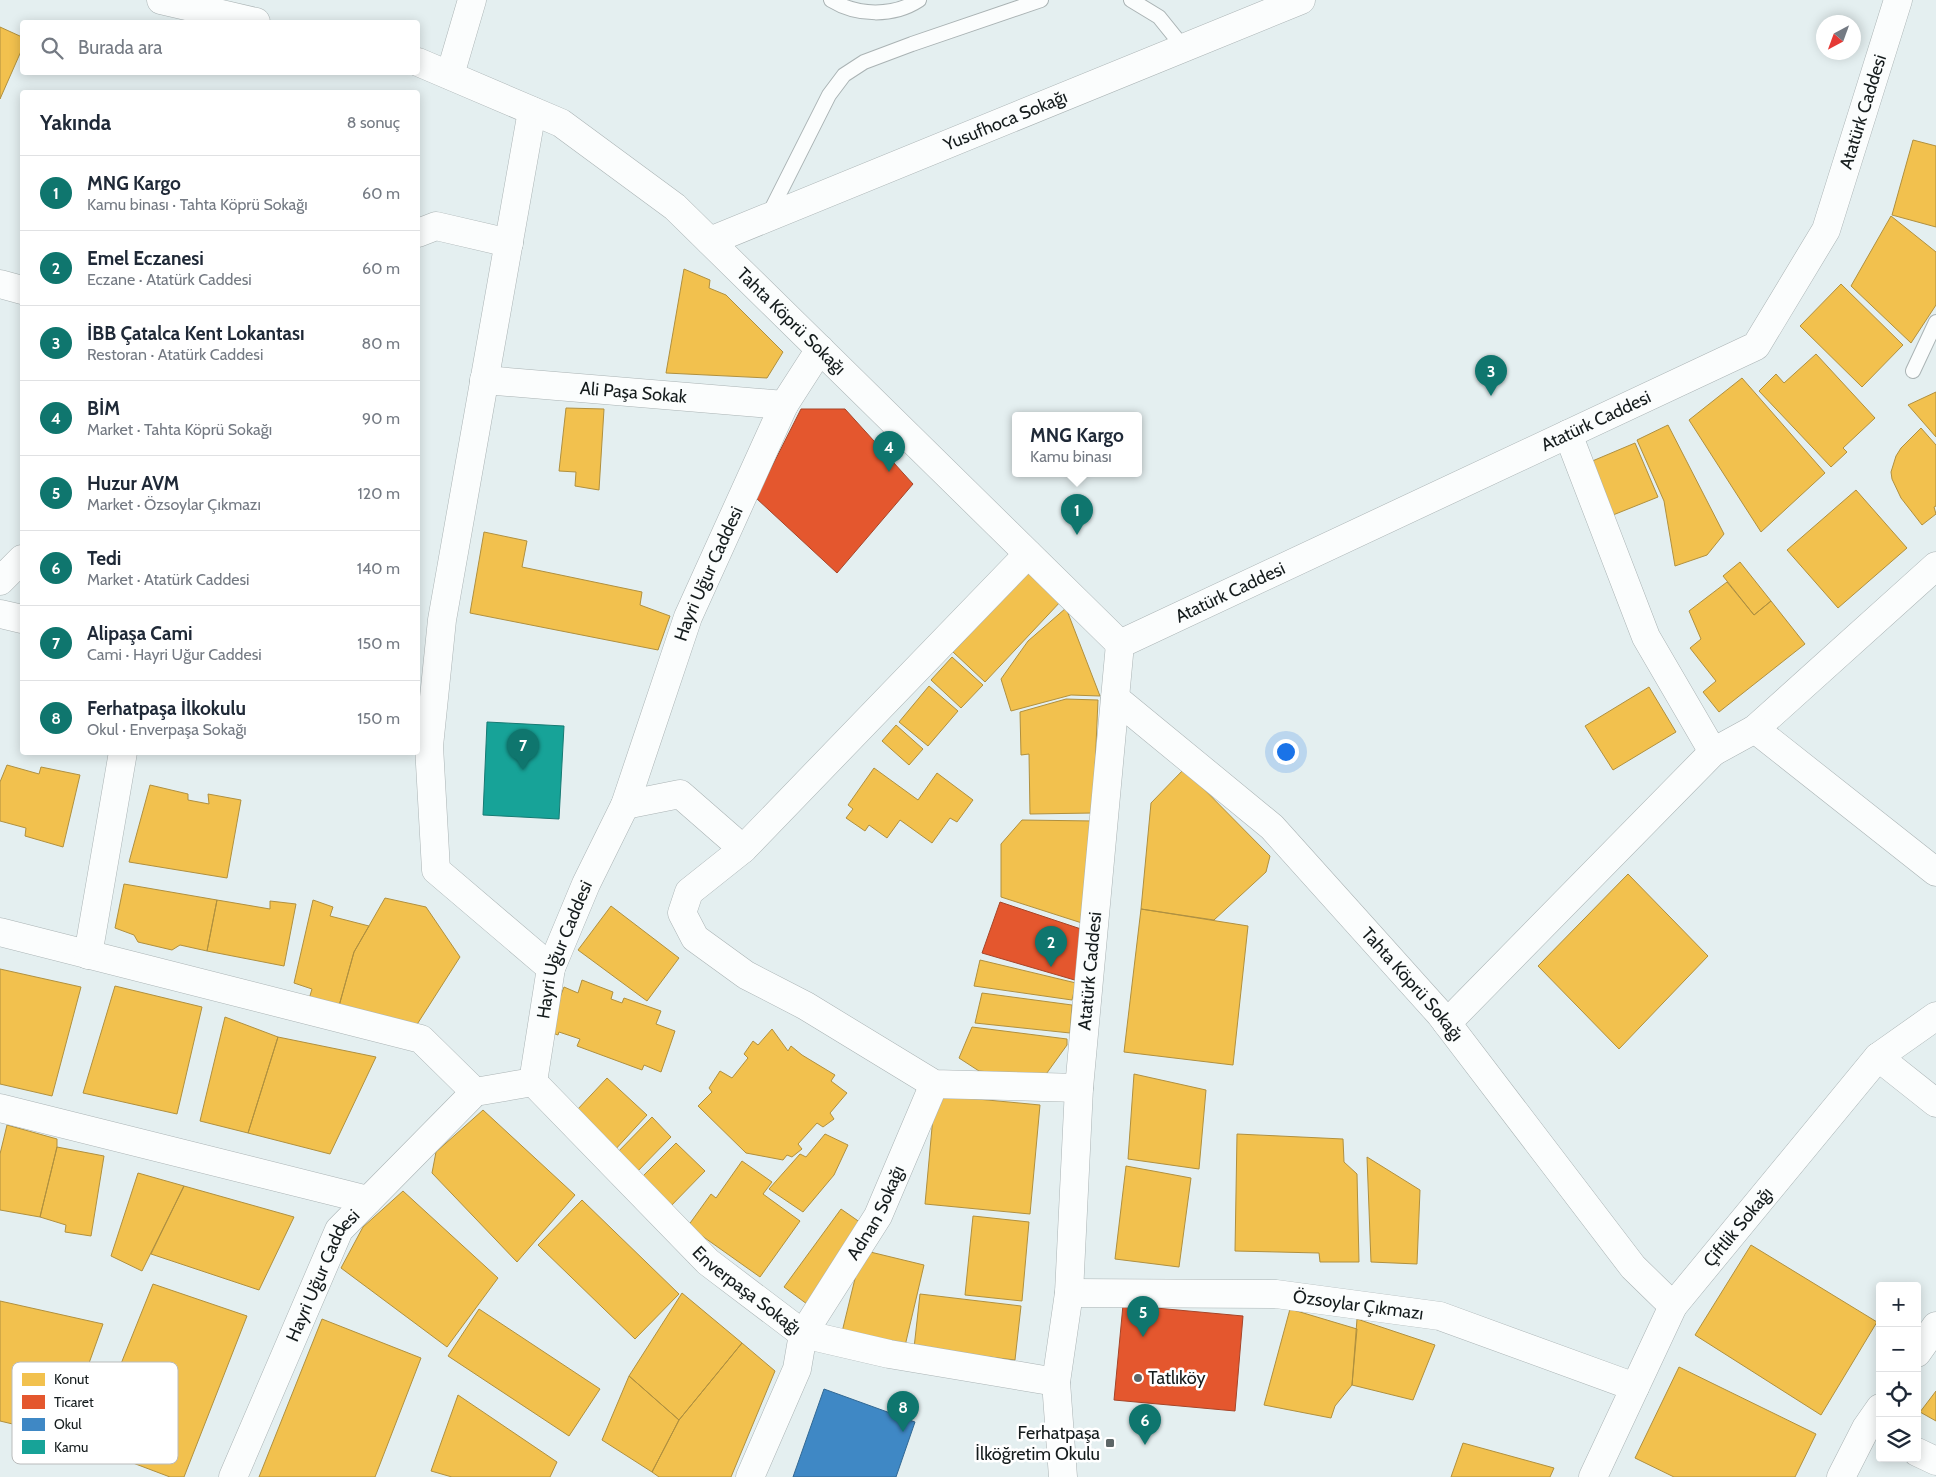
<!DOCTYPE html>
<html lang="tr">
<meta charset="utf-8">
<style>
:root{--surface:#fff;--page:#f6f6f7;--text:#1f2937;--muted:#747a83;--line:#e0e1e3;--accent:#0f766e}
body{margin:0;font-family:Cabin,sans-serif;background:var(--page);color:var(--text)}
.controls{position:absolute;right:15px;bottom:15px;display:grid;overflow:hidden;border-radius:5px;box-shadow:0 2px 12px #0003}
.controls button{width:45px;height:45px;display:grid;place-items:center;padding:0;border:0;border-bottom:1px solid var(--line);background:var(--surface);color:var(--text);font:25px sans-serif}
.compass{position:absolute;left:1816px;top:15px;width:45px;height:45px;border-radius:50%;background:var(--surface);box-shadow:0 2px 12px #0003;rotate:221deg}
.you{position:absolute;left:1285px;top:751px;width:18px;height:18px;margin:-12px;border:4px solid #fff;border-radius:50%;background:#1a73e8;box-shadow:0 0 0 8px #1a73e833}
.badge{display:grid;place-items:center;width:32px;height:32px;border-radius:50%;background:var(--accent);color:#fff;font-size:16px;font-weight:700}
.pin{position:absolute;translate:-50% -41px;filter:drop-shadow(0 1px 2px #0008)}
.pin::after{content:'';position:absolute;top:26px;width:18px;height:15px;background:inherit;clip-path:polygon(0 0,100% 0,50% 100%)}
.popup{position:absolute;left:1012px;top:412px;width:130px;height:65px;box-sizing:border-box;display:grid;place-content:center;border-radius:5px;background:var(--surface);filter:drop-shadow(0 1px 4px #0005);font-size:16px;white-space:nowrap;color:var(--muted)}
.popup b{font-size:19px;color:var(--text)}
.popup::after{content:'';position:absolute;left:50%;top:100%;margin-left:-10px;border:10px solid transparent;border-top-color:var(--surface)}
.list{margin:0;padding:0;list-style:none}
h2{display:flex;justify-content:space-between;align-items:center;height:65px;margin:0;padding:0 20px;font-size:21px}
h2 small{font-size:16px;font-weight:400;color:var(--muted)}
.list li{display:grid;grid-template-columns:32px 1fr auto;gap:15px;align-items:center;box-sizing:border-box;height:75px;padding:0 20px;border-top:1px solid var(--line)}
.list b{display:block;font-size:19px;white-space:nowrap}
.list p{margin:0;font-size:16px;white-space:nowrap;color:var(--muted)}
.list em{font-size:16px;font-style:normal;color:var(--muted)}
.icon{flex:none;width:28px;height:28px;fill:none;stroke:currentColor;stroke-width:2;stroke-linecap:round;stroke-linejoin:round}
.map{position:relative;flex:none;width:1936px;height:1477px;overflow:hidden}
.search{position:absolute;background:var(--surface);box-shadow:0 2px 12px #0003;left:20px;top:20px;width:400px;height:55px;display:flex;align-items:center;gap:12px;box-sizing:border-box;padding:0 18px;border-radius:5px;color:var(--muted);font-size:19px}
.panel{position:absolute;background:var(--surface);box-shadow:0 2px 12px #0003;left:20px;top:90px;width:400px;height:665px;border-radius:5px}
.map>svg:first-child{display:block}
.homes{fill:#f2c14e;stroke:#b0903f}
.shops{fill:#e4572e;stroke:#a64529}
.schools{fill:#3f88c5;stroke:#326893}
.public{fill:#17a398;stroke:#167a73}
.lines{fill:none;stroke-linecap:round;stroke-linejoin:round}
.service-casing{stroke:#aab3b4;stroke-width:16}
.minor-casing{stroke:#aab3b4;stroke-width:29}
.tertiary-casing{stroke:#aab3b4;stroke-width:29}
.secondary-casing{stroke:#aab3b4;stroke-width:29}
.service{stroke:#fbfdfd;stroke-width:14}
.minor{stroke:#fbfdfd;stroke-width:28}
.tertiary{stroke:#fbfdfd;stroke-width:28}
.secondary{stroke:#fbfdfd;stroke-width:28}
.poi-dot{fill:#5d6667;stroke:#fff;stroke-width:2}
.labels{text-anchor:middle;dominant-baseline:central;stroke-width:5;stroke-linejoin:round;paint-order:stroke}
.street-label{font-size:18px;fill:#151c1d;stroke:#fff}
.poi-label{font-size:18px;fill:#151c1d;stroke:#fff;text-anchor:start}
.key{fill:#fff;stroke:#b9bbbb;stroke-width:1}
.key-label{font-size:14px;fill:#151c1d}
</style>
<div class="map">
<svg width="1936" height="1477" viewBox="0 0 1936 1477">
<rect width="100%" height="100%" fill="#e4eff0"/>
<path class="homes" d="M0,27L22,37V49L0,99Z
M1913,140L1936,146V227L1892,215Z
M1891,216L1936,252V305L1911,343L1851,286Z
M684,269L710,280L709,288L726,295L783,352L767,378L666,373Z
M1841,284L1903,345L1862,387L1800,326Z
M1816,354L1875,418L1843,448L1847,452L1831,467L1759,391L1776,374L1784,383Z
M1742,378L1825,473L1761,532L1689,420Z
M1936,392V437L1908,405Z
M566,408L604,409L599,490L575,486L576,472L559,471Z
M1668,425L1724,534L1707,555L1675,566L1664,501L1637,440Z
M1921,428L1936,445V506L1934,507L1936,514L1922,525L1901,498L1892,479L1891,472L1896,456L1901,448Z
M1635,443L1658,497L1613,515L1590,462Z
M1856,490L1907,548L1838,608L1787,550Z
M484,532L527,541L522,567L642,592L640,605L670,616L658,650L470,613Z
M1740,562L1771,601L1754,615L1723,576Z
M1030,570L1062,600L985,682L953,652Z
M1727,582L1754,615L1771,601L1805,644L1719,712L1703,692L1716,681L1690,648L1701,639L1689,611Z
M1066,608L1100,696L1071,695L1011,711L1001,679L1028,641Z
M952,657L983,685L961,708L931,680Z
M929,686L958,711L928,746L899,722Z
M1649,687L1676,732L1613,770L1585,726Z
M1066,699L1098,700L1093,813L1030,814L1029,754L1021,755L1020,712Z
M896,725L923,749L909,765L882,741Z
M7,765L39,774L41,767L80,775L63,847L25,836L26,828L0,821V782Z
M874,768L918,800L937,773L973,800L957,822L950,818L932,843L900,820L887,838L869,825L865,831L846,818L853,809L848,805Z
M1184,769L1270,856L1266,872L1214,920L1141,909L1151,803Z
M150,785L188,794V800L209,804L208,794L241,800L227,878L129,862Z
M1022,820L1094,821L1085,924L1001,897V844Z
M1628,874L1708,956L1619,1049L1538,966Z
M124,884L217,900L207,951L180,945L172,950L138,942L134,935L115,928Z
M385,898L426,907L460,957L416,1026L339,1006L354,952Z
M217,900L270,909V901L296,904L284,966L207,951Z
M313,900L333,907L330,916L369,926L354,952L339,1006L309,999L312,989L294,983Z
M611,906L679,958L647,1001L578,950Z
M1141,909L1248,926L1233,1065L1124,1052Z
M980,960L1076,983L1072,1000L974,986Z
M0,969L81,987L52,1096L0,1084Z
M582,980L613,992L611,999L622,1003L624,998L661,1011L656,1024L675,1031L661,1072L644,1065L642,1070L577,1046L580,1039L559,1032L558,1035L547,1031L564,987L578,993Z
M115,986L202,1007L177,1114L83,1093Z
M982,993L1072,1005L1070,1033L975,1023Z
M225,1017L278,1037L248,1133L200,1121Z
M972,1027L1067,1039V1045L1044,1077L979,1071L959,1058Z
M772,1029L788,1051L791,1046L802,1055L835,1075L831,1081L847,1093L830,1113L834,1119L823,1127L817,1123L798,1144L802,1149L792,1157L787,1155L783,1160L746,1153L698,1106L712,1092L709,1088L720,1071L732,1078L748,1058L744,1054L753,1041L758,1045Z
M278,1037L376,1057L330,1154L248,1133Z
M1134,1074L1206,1090L1199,1169L1128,1159Z
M607,1078L647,1115L613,1152L577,1110Z
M935,1095L1040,1105L1030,1214L925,1204Z
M483,1110L575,1195L517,1262L432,1173L436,1152Z
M652,1117L671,1137L633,1176L613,1157Z
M7,1125L57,1139V1147L40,1217L0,1210V1154Z
M825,1134L848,1145L834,1175L803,1212L769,1189L800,1154L806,1157Z
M1237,1134L1343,1139L1344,1162L1357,1174L1359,1262H1320L1319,1253L1235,1251Z
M676,1143L705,1171L667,1210L638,1181Z
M57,1147L104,1156L91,1236L65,1232L66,1225L40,1217Z
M1367,1157L1420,1190L1417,1264L1371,1262Z
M742,1161L772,1182L763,1194L800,1221L760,1277L688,1226L711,1194L716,1198Z
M1126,1166L1191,1178L1179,1267L1115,1259Z
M138,1173L184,1186L142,1271L111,1256Z
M184,1186L294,1217L259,1290L151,1254Z
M403,1191L498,1278L447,1347L341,1268L363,1227Z
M582,1200L679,1294L635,1339L538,1245Z
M841,1209L864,1225L811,1307L784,1287Z
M973,1216L1029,1222L1022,1301L965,1295Z
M1751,1245L1877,1322L1821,1415L1695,1335Z
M862,1250L924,1265L905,1346L842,1332Z
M153,1284L247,1316L184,1477H170L88,1446Z
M682,1293L742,1343L679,1420L629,1376Z
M920,1294L1021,1306L1015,1360L914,1348Z
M0,1301L103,1324L63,1436L0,1421Z
M479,1309L600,1389L569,1436L448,1356Z
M1290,1309L1357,1329L1352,1385L1335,1406L1331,1418L1264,1405Z
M322,1319L421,1358L375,1477H259Z
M1357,1319L1435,1345L1413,1400L1352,1385Z
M742,1343L775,1371L731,1477H659L652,1472L679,1420Z
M1679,1367L1816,1434L1795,1477H1674L1635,1458Z
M629,1376L679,1420L652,1472L602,1440Z
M1936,1391V1421L1920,1412Z
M458,1395L557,1462L550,1477H452L431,1471Z
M1463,1443L1554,1468L1550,1477H1451Z"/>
<path class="shops" d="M801,409H845L913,484L837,573L756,498Z
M1000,902L1084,930L1078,981L982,953Z
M1123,1305L1243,1316L1235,1411L1114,1400Z"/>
<path class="schools" d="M824,1389L915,1422L896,1477H793Z"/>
<path class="public" d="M487,722L564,726L559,819L483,815Z"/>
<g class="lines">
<g class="service-casing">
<path id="service" d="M831,0C857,16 893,17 919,0
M1131,0L1159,17L1184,48
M768,216L829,95L844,75L864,62L912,44L1041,0
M1913,371L1936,322"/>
</g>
<g class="minor-casing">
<g id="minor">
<path d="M450,75L472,0"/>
<path d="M532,111L442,620L429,746L436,870L551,968"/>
<path d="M418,233L436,226L509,243"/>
<path id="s1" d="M710,241L1301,0"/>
<path d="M0,284L22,290"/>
<path id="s2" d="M484,380L784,405"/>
<path d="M1568,434L1646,637L1713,752L1755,729L1936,566"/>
<path d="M0,581L22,559"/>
<path d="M0,614L22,619"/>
<path id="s3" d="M1115,698L1272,827L1440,1014L1633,1267L1673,1306"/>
<path d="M1755,729L1936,872"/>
<path d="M625,805L680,794L743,849L1028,554"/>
<path d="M743,849L689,892L682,913L695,938L746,975L806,1006L934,1084L1079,1088"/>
<path d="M0,932L421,1039L475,1092"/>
<path d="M88,955L123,752"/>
<path d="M1447,1023L1713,752"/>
<path d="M1878,1057L1936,1103"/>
<path id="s4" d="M533,1082L708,1262L803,1334L889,1354L1056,1382"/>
<path d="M0,1108L368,1200"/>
<path id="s5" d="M1069,1293L1276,1294L1440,1316L1635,1387"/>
<path d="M1917,1353L1936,1326"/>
<path d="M1917,1452L1936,1461"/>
<path id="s6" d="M233,1477L339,1230L475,1092L533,1082L551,968L586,884L625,805L688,617L784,405L820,349"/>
<path id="s7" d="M750,1477L797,1369L803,1334L878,1216L934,1084"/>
<path id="s8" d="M1593,1477L1673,1306L1878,1057L1936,1016"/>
<path d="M1841,1477L1866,1428L1880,1408"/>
</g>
</g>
<g class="tertiary-casing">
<g id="tertiary">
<path d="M161,0L256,22"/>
<path id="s9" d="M418,62L561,123L675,207L1120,644"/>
</g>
</g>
<g class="secondary-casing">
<g id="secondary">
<path id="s10" d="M1063,1477L1056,1382L1069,1293L1079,1088L1120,644L1756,346L1826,230L1898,0"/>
</g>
</g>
<use href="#service" class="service"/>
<use href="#minor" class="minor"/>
<use href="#tertiary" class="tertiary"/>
<use href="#secondary" class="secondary"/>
</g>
<g class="poi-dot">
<circle cx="1138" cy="1378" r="5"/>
<rect x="1105" y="1438" width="10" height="10" rx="2.5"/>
</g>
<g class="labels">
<g class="street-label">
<text stroke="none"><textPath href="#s10" startOffset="1798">Atatürk Caddesi</textPath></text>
<text stroke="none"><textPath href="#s1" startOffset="319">Yusufhoca Sokağı</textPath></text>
<text stroke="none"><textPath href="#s9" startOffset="460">Tahta Köprü Sokağı</textPath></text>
<text stroke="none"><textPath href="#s2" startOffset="150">Ali Paşa Sokak</textPath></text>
<text stroke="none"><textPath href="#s10" startOffset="1362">Atatürk Caddesi</textPath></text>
<text stroke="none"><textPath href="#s6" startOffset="1062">Hayri Uğur Caddesi</textPath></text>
<text stroke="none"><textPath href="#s10" startOffset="958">Atatürk Caddesi</textPath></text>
<text stroke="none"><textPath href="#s6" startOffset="658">Hayri Uğur Caddesi</textPath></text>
<text stroke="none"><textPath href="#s10" startOffset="508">Atatürk Caddesi</textPath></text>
<text stroke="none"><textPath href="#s3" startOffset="414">Tahta Köprü Sokağı</textPath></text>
<text stroke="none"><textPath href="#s7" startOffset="295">Adnan Sokağı</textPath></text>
<text stroke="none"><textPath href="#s8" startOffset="291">Çiftlik Sokağı</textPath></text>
<text stroke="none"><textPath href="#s6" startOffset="221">Hayri Uğur Caddesi</textPath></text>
<text stroke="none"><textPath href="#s4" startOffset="299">Enverpaşa Sokağı</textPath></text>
<text stroke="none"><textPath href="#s5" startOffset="290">Özsoylar Çıkmazı</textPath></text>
</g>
<g class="poi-label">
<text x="1148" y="1378">Tatlıköy</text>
<text x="1100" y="1433" text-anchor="end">Ferhatpaşa<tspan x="1100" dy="21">İlköğretim Okulu</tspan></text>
</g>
</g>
<rect x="12" y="1362" width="166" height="102" rx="8" class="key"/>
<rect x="22" y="1373" width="23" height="13" fill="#f2c14e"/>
<rect x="22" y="1395" width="23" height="14" fill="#e4572e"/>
<rect x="22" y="1418" width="23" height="13" fill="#3f88c5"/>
<rect x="22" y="1440" width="23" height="14" fill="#17a398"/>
<g class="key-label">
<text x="54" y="1384">Konut</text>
<text x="54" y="1407">Ticaret</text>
<text x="54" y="1429">Okul</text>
<text x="54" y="1452">Kamu</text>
</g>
</svg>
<div class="controls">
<button>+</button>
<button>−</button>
<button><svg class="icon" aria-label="locate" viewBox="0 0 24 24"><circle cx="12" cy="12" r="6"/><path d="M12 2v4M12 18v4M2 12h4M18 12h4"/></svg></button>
<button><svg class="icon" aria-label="layers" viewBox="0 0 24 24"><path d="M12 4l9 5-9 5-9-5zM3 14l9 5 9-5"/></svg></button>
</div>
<svg class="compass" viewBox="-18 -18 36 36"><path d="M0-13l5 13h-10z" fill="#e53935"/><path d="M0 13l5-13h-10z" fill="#747a83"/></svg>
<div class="you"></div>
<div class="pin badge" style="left:1077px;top:535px">1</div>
<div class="popup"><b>MNG Kargo</b>Kamu binası</div>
<div class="pin badge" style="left:1051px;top:967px">2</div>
<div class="pin badge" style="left:1491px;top:396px">3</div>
<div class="pin badge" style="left:889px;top:472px">4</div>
<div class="pin badge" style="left:1143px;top:1337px">5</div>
<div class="pin badge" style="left:1145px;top:1445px">6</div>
<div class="pin badge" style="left:523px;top:770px">7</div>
<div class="pin badge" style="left:903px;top:1432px">8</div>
<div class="search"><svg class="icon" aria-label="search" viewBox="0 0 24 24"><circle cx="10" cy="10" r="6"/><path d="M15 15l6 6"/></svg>Burada ara</div>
<section class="panel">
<h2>Yakında<small>8 sonuç</small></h2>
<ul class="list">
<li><span class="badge">1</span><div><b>MNG Kargo</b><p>Kamu binası · Tahta Köprü Sokağı</p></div><em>60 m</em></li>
<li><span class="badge">2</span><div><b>Emel Eczanesi</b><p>Eczane · Atatürk Caddesi</p></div><em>60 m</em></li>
<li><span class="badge">3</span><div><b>İBB Çatalca Kent Lokantası</b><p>Restoran · Atatürk Caddesi</p></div><em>80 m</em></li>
<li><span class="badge">4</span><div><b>BİM</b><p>Market · Tahta Köprü Sokağı</p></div><em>90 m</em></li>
<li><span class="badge">5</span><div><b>Huzur AVM</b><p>Market · Özsoylar Çıkmazı</p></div><em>120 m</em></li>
<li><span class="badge">6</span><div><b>Tedi</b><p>Market · Atatürk Caddesi</p></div><em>140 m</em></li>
<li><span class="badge">7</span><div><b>Alipaşa Cami</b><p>Cami · Hayri Uğur Caddesi</p></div><em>150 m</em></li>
<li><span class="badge">8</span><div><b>Ferhatpaşa İlkokulu</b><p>Okul · Enverpaşa Sokağı</p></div><em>150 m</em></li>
</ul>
</section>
</div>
